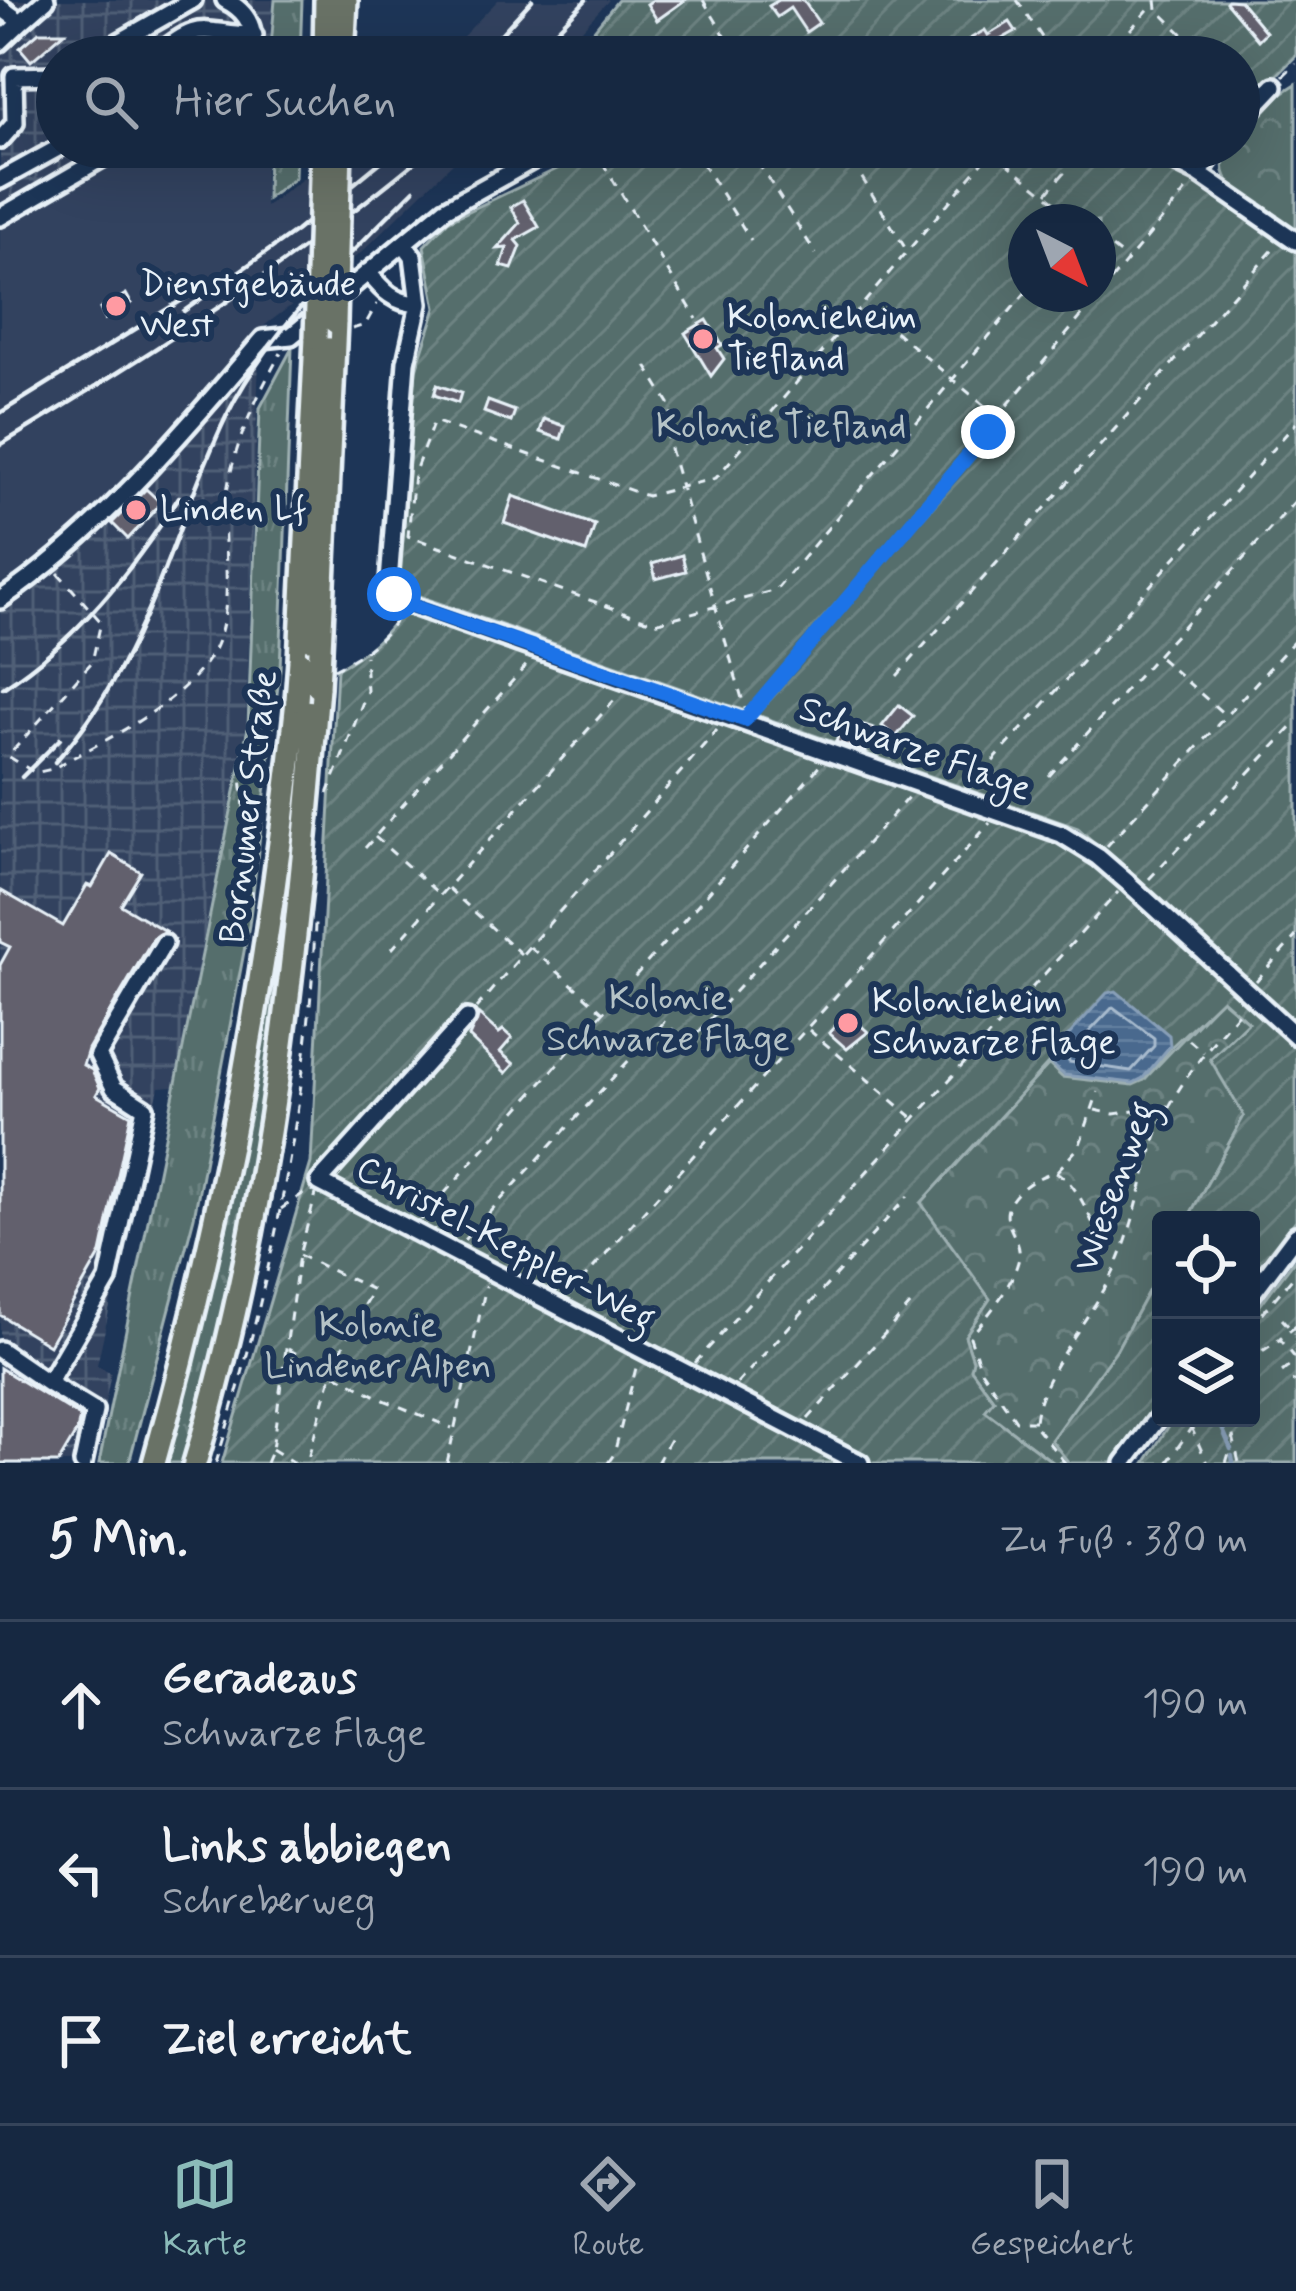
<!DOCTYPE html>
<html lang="de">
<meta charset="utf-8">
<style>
:root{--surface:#162841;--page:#23344c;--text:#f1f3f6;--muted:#9ea6b1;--line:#35445a;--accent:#8bbbb9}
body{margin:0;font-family:Mynerve,sans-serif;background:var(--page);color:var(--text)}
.controls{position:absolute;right:36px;bottom:36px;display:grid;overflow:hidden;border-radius:12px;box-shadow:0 12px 48px #0002}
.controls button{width:108px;height:108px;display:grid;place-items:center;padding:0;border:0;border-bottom:3px solid var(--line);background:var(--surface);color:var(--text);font:60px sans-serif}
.compass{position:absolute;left:1008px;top:204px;width:108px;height:108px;border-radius:50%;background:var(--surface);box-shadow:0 12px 48px #0002;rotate:138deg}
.stop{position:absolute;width:36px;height:36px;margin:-27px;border:9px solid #1a73e8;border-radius:50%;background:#fff}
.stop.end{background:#1a73e8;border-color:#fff;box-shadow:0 3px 12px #0008}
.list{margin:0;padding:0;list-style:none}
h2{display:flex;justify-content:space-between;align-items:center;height:156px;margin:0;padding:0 48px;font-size:51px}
h2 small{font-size:39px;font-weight:400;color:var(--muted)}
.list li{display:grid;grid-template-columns:78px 1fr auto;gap:36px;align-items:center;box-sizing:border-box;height:168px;padding:0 48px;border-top:3px solid var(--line)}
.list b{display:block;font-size:45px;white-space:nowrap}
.list p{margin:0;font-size:39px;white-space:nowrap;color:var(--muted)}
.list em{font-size:39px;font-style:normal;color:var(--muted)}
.icon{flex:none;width:66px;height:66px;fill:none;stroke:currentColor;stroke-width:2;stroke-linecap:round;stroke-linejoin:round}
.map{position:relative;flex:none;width:1296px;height:1463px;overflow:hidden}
.search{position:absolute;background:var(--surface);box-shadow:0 12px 48px #0002;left:36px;right:36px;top:36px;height:132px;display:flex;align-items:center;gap:30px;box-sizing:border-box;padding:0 42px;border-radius:66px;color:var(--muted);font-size:45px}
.sheet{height:660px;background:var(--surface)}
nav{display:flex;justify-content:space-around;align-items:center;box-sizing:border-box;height:168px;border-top:3px solid var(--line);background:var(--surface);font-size:33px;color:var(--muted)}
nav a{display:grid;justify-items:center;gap:6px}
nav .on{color:var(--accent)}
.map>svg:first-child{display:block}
.built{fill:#32425e}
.industrial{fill:url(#industrial-grid)}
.grass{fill:url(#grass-tufts);stroke:#9eb0b2;stroke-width:3}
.park{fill:url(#park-crowns);stroke:#9eb0b2;stroke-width:3}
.garden{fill:url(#garden-furrows);stroke:#9eb0b2;stroke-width:3;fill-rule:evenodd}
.water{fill:url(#water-rules);stroke:#889fb8;stroke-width:3}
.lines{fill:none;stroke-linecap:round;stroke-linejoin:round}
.shore{stroke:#a8bbce;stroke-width:3}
.stream{stroke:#889fb8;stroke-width:4.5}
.building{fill:#62606d;stroke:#e8f1f8;stroke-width:3}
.minor-casing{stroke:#e8f1f8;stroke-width:24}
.major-casing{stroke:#e8f1f8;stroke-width:30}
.path{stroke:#e8f1f8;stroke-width:3;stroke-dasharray:9 9;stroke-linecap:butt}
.minor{stroke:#1d3557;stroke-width:15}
.major{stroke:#697266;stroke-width:21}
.rail{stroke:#e8f1f8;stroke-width:4.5}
.major-bridge-casing{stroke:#e8f1f8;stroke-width:30;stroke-linecap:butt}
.major-bridge{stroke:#697266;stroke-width:21}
.route{stroke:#1a73e8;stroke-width:15}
.poi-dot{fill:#ff9aa2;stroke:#1d3557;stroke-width:4.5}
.labels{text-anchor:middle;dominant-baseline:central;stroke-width:12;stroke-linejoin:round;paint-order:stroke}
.poi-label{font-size:36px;fill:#e8f1f8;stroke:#1d3557;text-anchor:start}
.park-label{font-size:36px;fill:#b5c3c7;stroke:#1d3557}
.street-label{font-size:36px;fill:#e8f1f8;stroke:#1d3557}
</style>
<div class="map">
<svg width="1296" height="1463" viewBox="0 0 1296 1463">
<defs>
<pattern id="industrial-grid" width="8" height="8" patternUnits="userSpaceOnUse" patternTransform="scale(3)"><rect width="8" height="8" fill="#32425e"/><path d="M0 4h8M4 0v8" fill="none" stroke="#505e76"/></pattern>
<pattern id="grass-tufts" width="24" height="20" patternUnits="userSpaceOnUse" patternTransform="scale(3)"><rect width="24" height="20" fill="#556e6c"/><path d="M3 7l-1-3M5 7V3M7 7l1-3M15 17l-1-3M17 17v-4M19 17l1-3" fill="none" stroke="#6d8382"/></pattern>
<pattern id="park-crowns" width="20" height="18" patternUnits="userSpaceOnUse" patternTransform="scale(3)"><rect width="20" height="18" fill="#556e6c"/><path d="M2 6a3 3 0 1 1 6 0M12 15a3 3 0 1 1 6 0" fill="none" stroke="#6d8382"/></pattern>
<pattern id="garden-furrows" width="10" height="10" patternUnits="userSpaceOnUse" patternTransform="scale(3)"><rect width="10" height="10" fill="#556e6c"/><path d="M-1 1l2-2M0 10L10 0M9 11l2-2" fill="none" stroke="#6d8382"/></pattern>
<pattern id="water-rules" width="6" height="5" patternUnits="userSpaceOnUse" patternTransform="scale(3)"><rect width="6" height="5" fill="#48698e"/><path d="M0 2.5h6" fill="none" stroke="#627f9f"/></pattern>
</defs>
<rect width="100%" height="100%" fill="#1d3557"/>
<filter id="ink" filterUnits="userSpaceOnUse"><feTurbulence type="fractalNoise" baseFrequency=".00833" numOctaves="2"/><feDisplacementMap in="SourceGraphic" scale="24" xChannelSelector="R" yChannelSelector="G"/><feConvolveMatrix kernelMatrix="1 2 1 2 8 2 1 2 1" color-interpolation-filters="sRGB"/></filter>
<g filter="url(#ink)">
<path class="built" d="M498,0H609L556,57H443Z
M131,147H265V207L345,147H469L362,252L260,329L153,462L56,547L0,583V222Z"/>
<path class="industrial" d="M0,0H273L268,57H57V147H131L0,222Z
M260,329L246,727L174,1086L159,1087L97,1365L111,1373L93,1463H0V583L56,547L153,462Z"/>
<path class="grass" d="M275,0H302L300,57H270Z
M268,147H296L295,178L267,199Z
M292,348L280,669L249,925L194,1217L129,1463H99L248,727L260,408Z
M310,696L274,1048L222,1343L187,1463H164C233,1206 280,963 307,698Z"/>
<path class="park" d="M1296,84V232C1270,212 1200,184 1231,147H1239V138L1282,93Z
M1221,999L1248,1022L1244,1116L1187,1220H1161V1268L1117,1349L1071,1461L1054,1463L984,1410L994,1400L970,1368L973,1360L921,1203L1049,1064L1144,1080Z"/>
<path class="garden" d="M618,0H1296V56L1239,113V57H572Z
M603,147H1116L1185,172L1296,249V1023L1078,828L399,589L416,370L436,308L424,246L448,221ZM1026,222H1098V294H1026Z
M407,604L1061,834L1296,1038V1220L1251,1281V1220H1187L1244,1116L1210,1059L1248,1022L1222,999L1171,1047L1144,1080L1133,1085L1062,1077L1048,1064L921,1203L990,1299L965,1336L973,1360L971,1369L994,1400L985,1411L1054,1463H222L311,1163L337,669C369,652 387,634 407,604Z
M1296,1258V1463H1145L1174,1418H1251V1317Z
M1161,1268V1402L1116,1463H1069L1051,1440L1117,1349Z"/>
<path class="water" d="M1116,991L1169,1035L1170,1046L1143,1078L1133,1083L1064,1075L1050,1063V1056L1107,993Z"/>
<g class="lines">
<path class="shore" d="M1113,1007L1154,1038V1046L1131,1071L1069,1062L1068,1054Z"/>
<path class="stream" d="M1220,1423L1231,1449
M1232,1456L1233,1463"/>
</g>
<path class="building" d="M653,0H685L657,20L647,4Z
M779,0H803L819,23L806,32L790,8L777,17L769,6Z
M1228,0L1240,1L1266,32L1258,40L1226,2Z
M1010,22L1016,31L986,48L983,44L962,57L956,47L985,30L988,35Z
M39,32H65L31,61L20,48Z
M523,200L539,227L516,240L521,246L512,269L501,266L507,248L497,249L520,223L511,207Z
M126,294L131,303L105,319L100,309Z
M707,320L722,345L717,348L724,359L711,376L685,333Z
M437,385L461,393L458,403L434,395Z
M488,401L515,411L511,422L484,412Z
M544,419L565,426L561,439L540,432Z
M146,489L161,503L128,539L112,523Z
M513,496L595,525L586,552L504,523Z
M682,555L686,571L656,579L652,564Z
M899,705L913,716L896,737L882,726Z
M857,723L874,728L866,752L836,742L842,725L855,729Z
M111,854L141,872L121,905L165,931L154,937L88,1049L83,1065L92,1070L100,1088L96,1095L131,1115L101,1253L49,1345L0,1315V965L10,947L0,942V890L63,926L87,885L92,887Z
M847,1013L868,1032L847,1049L829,1033Z
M479,1015L499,1033L503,1030L512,1038L500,1052L514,1064L506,1073L469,1037Z
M0,1368L80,1417L77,1431L58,1463H0Z"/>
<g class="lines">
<g class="minor-casing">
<path id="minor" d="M225,0C249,12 258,31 250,57
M0,7L21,22L46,0
M0,42L21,22
M93,57L193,0
M156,57C202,16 203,35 254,35
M14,76L57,75
M1239,123L1274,86
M0,140L15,123L14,76
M1144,147L1199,174L1218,147
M1199,174L1296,241
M0,180L60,147
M0,217L121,147
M404,244L413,256L419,304L406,362L389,582L394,594L407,604L1061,834L1098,857L1127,882L1296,1036
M368,272C383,291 394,303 419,304
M0,600C103,529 182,433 263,339L291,336L445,209L556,147
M467,1018L319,1182L860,1463
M1251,1295L1296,1235
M0,1350L48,1383L108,1280L145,1108L114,1088L98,1055L164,943
M48,1383L94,1411L83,1463
M1124,1463L1161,1414"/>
</g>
<g class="major-casing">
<path id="major" d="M325,57L326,0
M343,57L346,0
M320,650L335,322
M300,661L316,338
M154,1463C225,1212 270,959 297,700
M195,1463C271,1210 297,950 318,687"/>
</g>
<path class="path" d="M703,0L738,57
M1017,0L1055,57
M1156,0L1157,9L1206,57
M1115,57L1121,53L1117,45L1154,3
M1283,76L1296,63
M593,147L697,319
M692,147L751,240
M748,147L816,254
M843,147L907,251
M1047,193L1086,147
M1098,237L1127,260
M1026,292L776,590L655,623L408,536L414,474L434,421L647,496L716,478L992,151L1080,222
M867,308L998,417
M352,329L365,325L377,304
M646,366L672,408L667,438L745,709
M58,573L101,622L92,662L8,756L35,773L52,769C104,740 167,713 205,664C238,621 222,560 225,510C229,455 254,400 281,353
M1160,658L1225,715
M334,669C363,654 381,643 399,615
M897,676L1278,244
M754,710L1189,187
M1049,776L1296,500
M969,788L1296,423
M328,794L367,691L365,656
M375,837L439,894
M1107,846L1296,639
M365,848L531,660
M1149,879L1296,723
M448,888L521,954
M253,899L241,777C244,742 251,722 280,703
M530,947L603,1012
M392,949L618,696
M1256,981L1296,936
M476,1008L717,730
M809,1030L912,1117
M1189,1040L1203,1052
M1095,1110L1114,1114L1168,1106
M1057,1171L1079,1147L1098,1092
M281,1209L308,1190
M421,1220L822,763
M464,1240L664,1022L689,1043L911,794
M299,1255L373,1290C336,1348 324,1398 307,1463
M569,1295L990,823
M1282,1319L1296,1335
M1296,1326L1280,1339L1296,1359
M1251,1327L1296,1273
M1251,1335L1264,1350L1279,1340
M288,1349L384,1400L452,1428
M695,1363L1118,892
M1282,1372L1294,1362
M1292,1381H1296
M737,1384L908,1196
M1229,1418L1239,1463
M808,1419L912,1303
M1035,1421H1016L981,1370L970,1337C988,1315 1008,1292 1017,1265C1024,1245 1013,1239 1008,1221C1001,1197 1037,1175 1056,1172C1090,1193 1088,1234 1117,1258
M1191,1427L1207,1463
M272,1449L294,1463
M216,1463C267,1301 310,1093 315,923
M266,1463L272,1449L299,1255L316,1194
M447,1463L486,1286
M608,1463L614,1454L637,1364
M657,1463L672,1436
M1065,1463L1035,1426C1034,1380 1094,1315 1114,1271C1135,1226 1142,1175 1159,1129C1177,1083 1211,1044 1243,1007
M1167,1463L1198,1418
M1226,1463L1229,1453H1234"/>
<use href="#minor" class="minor"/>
<use href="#major" class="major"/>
<path class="rail" d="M480,57L532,0
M530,57L586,0
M184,311L296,231L399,147
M0,413L195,292
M0,445C151,354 298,261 433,147
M3,688C78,639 131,572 179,497
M55,762C148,659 168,538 226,417C270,328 345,259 414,190
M22,777L60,739"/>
<g class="major-bridge-casing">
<path id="major-bridge" d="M335,322L340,147
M316,338L322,147
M318,687L320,650
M297,700L300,661"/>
</g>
<use href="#major-bridge" class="major-bridge"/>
</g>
</g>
<g class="lines" filter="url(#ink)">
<path class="route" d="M394,594L407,604L745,720L988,432"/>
</g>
<g class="poi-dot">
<circle cx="116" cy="306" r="12"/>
<circle cx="703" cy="339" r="12"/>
<circle cx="136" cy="510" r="12"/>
<circle cx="848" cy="1023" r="12"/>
</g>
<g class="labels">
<g class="poi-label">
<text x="140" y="285">Dienstgebäude<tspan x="140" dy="41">West</tspan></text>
<text x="727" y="318">Kolonieheim<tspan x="727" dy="41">Tiefland</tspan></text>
<text x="160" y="510">Linden Lf</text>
<text x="872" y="1002">Kolonieheim<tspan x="872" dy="41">Schwarze Flage</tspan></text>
</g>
<g class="park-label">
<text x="781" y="427">Kolonie Tiefland</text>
<text x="668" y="999">Kolonie<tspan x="668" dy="41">Schwarze Flage</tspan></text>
<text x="378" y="1326">Kolonie<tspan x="378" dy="41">Lindener Alpen</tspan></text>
</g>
<g class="street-label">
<text transform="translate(915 750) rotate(20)">Schwarze Flage</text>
<text transform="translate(250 807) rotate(-83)">Bornumer Straße</text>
<text transform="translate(1116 1187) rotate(-70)">Wiesenweg</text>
<text transform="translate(505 1245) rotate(28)">Christel-Keppler-Weg</text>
</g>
</g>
</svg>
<div class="controls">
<button><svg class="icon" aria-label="locate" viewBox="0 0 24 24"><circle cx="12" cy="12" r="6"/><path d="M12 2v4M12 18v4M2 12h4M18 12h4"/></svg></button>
<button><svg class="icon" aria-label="layers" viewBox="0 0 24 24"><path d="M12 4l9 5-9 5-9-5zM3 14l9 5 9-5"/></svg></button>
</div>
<svg class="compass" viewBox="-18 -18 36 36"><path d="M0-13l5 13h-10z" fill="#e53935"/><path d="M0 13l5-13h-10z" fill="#9ea6b1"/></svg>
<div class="stop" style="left:394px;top:594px"></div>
<div class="stop end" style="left:988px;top:432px"></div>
<div class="search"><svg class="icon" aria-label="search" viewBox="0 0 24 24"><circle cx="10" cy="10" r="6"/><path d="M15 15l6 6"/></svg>Hier suchen</div>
</div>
<section class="sheet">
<h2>5 Min.<small>Zu Fuß · 380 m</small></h2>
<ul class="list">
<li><svg class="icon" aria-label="ahead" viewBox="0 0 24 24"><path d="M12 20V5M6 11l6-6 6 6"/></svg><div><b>Geradeaus</b><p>Schwarze Flage</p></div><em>190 m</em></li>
<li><svg class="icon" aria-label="left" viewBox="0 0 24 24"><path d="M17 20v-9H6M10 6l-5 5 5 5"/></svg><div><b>Links abbiegen</b><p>Schreberweg</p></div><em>190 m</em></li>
<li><svg class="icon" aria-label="arrive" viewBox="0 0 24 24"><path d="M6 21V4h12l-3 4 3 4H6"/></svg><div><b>Ziel erreicht</b></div></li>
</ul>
</section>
<nav>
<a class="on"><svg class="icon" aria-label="map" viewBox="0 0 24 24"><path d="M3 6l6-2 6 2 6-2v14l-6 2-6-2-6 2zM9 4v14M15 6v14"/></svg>Karte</a>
<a><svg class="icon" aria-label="directions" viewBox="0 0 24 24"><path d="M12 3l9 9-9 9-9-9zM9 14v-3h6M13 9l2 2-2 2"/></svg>Route</a>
<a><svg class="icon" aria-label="saved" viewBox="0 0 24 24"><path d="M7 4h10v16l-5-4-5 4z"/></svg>Gespeichert</a>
</nav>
